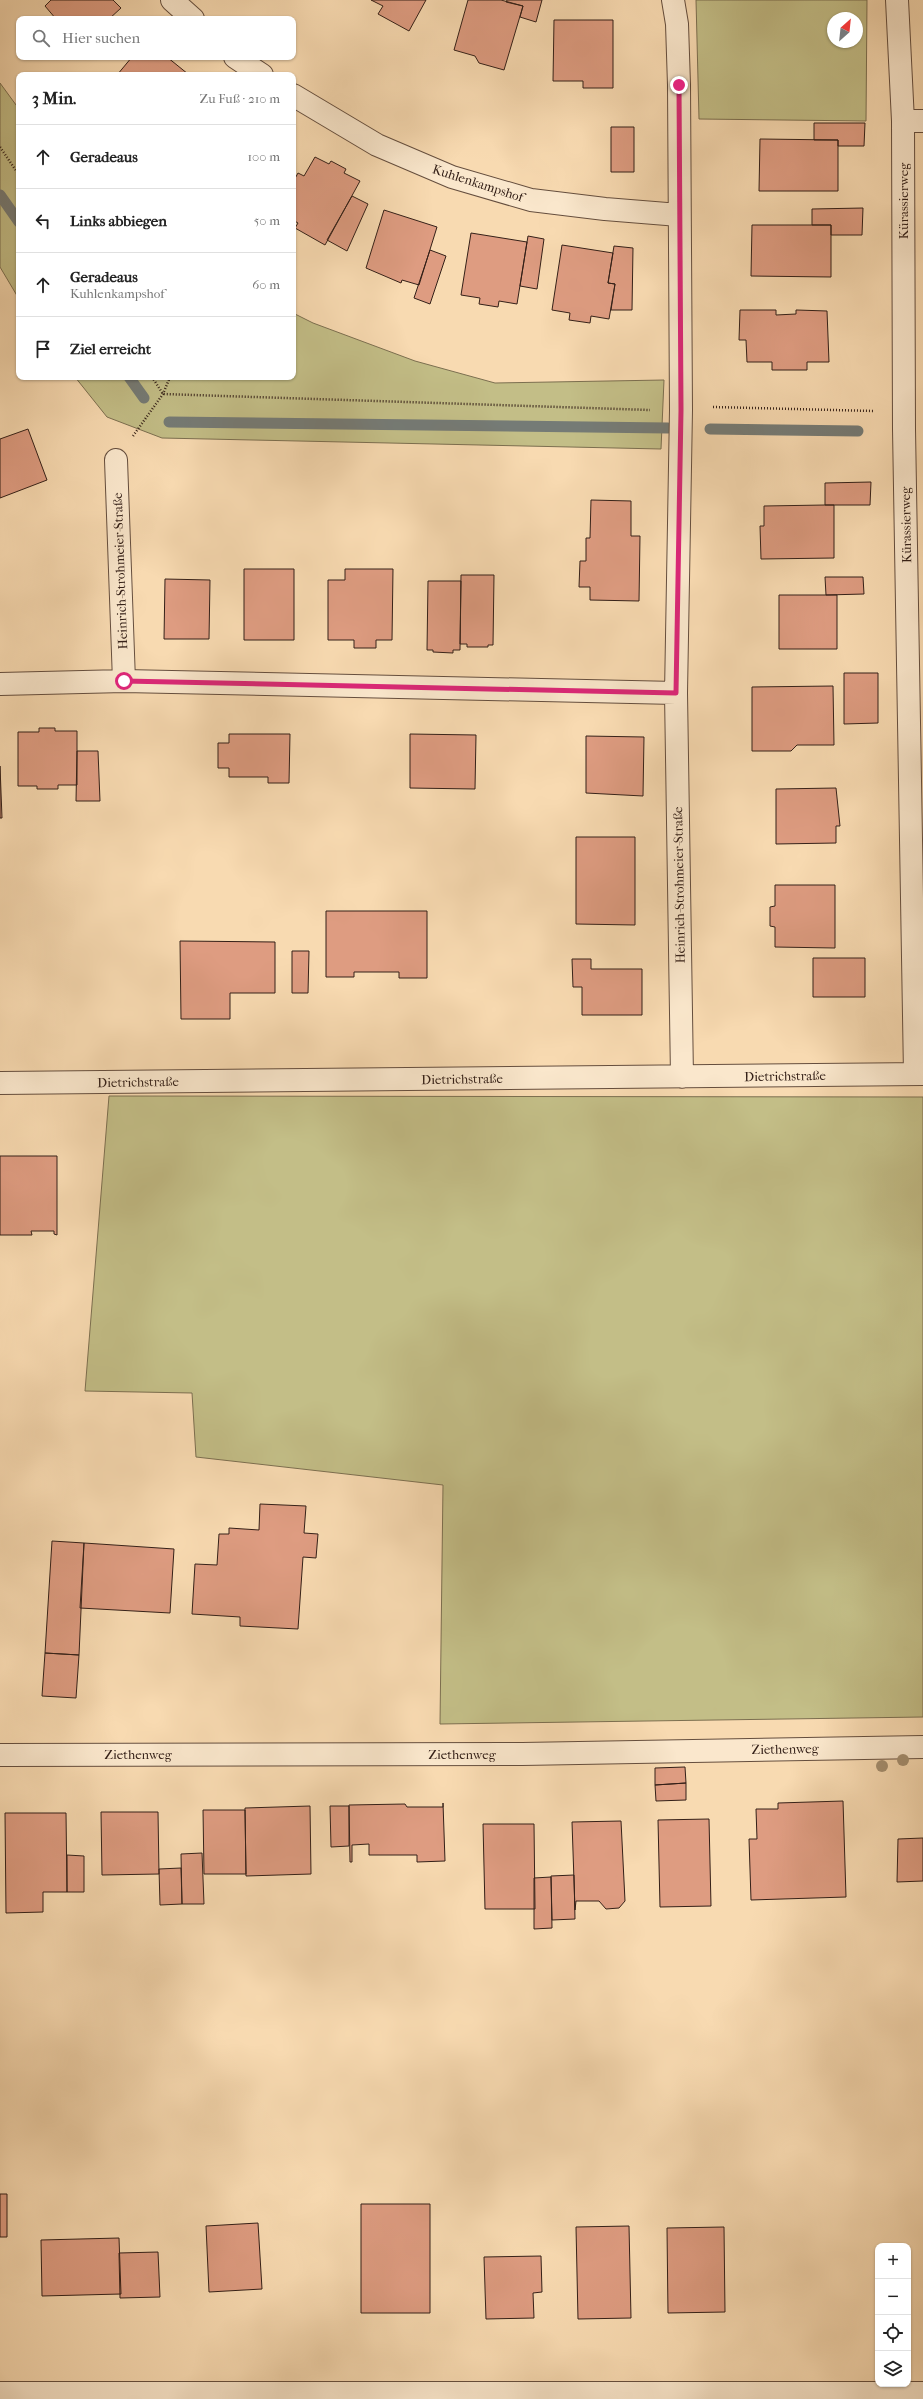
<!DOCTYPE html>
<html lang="de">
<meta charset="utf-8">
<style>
:root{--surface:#fff;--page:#f6f6f6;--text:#222;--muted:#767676;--line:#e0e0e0}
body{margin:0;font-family:"IM FELL French Canon",serif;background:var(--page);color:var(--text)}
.controls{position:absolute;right:12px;bottom:12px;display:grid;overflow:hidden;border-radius:8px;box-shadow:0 1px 3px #0004}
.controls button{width:36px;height:36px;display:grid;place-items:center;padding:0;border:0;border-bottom:1px solid var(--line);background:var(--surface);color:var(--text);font:20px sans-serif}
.compass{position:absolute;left:827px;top:12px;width:36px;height:36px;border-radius:50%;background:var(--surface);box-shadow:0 1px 3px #0004;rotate:27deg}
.stop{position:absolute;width:12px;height:12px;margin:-9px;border:3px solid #db2777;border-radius:50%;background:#fff}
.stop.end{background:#db2777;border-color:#fff;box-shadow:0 1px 4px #0008}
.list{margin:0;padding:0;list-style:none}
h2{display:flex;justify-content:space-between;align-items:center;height:52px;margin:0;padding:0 16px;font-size:17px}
h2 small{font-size:13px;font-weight:400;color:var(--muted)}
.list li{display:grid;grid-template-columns:26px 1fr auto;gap:12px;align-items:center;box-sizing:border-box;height:64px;padding:0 16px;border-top:1px solid var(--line)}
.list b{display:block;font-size:15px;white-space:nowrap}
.list p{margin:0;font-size:13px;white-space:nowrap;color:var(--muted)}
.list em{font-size:13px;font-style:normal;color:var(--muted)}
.icon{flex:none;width:22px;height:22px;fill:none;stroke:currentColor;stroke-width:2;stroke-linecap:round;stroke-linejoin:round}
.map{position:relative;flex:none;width:923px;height:2399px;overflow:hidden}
.search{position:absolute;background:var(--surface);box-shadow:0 1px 3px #0004;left:16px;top:16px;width:280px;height:44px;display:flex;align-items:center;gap:10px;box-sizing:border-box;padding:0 14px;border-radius:8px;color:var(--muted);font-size:15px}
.panel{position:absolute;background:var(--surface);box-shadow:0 1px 3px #0004;left:16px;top:72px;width:280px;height:308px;border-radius:8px}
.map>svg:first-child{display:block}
.green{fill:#c3be87;stroke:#7c6f50;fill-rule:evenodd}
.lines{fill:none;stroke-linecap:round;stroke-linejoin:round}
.stream{stroke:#757b76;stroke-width:11}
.building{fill:#de9c81;stroke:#342018}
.minor-casing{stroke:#654e3e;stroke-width:24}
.tertiary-casing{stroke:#654e3e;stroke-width:24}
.path{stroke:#342018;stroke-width:2.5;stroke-dasharray:1 2;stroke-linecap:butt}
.minor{stroke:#fae7cc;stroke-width:22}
.tertiary{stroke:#fae7cc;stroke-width:22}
.tree{fill:#a48e6f}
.route{stroke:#db2777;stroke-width:5}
.labels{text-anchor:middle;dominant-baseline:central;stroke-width:4;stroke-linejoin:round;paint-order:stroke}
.street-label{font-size:13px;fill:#342018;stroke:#fae7cc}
</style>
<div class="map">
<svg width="923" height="2399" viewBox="0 0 923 2399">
<rect width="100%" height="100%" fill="#f8dab1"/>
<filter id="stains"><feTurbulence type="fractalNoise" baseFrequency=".005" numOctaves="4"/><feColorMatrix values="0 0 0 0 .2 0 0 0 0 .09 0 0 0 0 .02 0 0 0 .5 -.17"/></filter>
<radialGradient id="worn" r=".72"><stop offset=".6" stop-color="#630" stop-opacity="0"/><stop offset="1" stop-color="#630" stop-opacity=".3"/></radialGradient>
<path class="green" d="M696,0H867L866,121L699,119ZM833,18H857V42H833Z
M0,83L19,109V299L0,267Z
M293,313L313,323L415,361L495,383L664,380L661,449L162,438L107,417L75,377H293Z
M109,1096L923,1097V1717L440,1724L443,1485L196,1457L192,1393L85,1391Z"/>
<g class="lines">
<path class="stream" d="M0,195L19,222
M129,377L144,398
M169,422L668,428
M710,429L858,431"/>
</g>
<path class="building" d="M51,0H113L121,8L109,19H56L45,6Z
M371,0H426L409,31L378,14L383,6Z
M468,0H501L523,6L504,70L479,63L475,56L454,50Z
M507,0H542L536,22L520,17L523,6L506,2Z
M554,20H613V88H583V81H553Z
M132,57H167L188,74L117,75Z
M814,123H865L864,146H838V140H814Z
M611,127H634V172H611Z
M760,139L838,140V191H759Z
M315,157L329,164L331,161L346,169L344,173L360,181L325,245L295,228L298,223L293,220V182L298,173L304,176Z
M352,196L368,204L347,251L327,240Z
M863,208L862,235H831V225H812V209Z
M384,210L437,227L419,285L402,280L401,283L366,268Z
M752,225H831V277L751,276Z
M471,233L527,242L517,304L499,301L498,307L479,304L480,298L461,295Z
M528,236L544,239L537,289L520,286Z
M562,245L613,253L608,283L615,284L609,319L591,316L590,323L569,320L570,313L552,310Z
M614,246L633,248L632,310H611L615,284L608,283Z
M430,250L446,256L430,304L414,298Z
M740,310H776V315L796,314V310H797L827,311L829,362H807V370H772V362H747L746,340H739Z
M28,429L47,480L0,498V439Z
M871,482L870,505H825V483Z
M591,500L631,501V536H640L639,601L590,600V587H579L580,561H586V538H590Z
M825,505H834V558L761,559L760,526H764V506Z
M244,569H294V640H244Z
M345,569H393L392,640H376V648H354V640H328V580H345Z
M461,575H494L493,645H488V647H467V644H460Z
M825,577H863L864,594L826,595Z
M165,579L210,580L209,639H164Z
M428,581H461L460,650H453V653L433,652V650H427Z
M779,595H837V649H779Z
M844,673H878V723L844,724Z
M833,686L834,745H797L791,751H752V687Z
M39,728H55V731H77V785H58V789H37V786H18V732H39Z
M229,734H290L289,783H268V777H229V768H218V743H229Z
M410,734L476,735L475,789L410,788Z
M586,736L644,737L643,796L586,793Z
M77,751H98L100,801H76Z
M0,766L2,818H0Z
M836,788L840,826H836V843L776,844V789Z
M576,837H635V925L576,924Z
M775,885H835V948L775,947V927L770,926V907L775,906Z
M326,911H427V978H399V972H354V977H326Z
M180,941L275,942V993H230V1019H181Z
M292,951H309L308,993H292Z
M813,958H865V997H813Z
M572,959H591V969H642V1015H582V987H573Z
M0,1156H57V1235L54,1234V1231H31L32,1235H0Z
M260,1504L306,1506L304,1533L318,1534L316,1558L303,1557L298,1629L240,1626V1617L192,1614L195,1564L217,1565L219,1534H229V1528L259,1530Z
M52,1541L84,1543L79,1655L45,1653Z
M84,1543L174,1549L170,1613L80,1608Z
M45,1653L79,1655L76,1698L42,1696Z
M685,1767L686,1783L655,1785V1768Z
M686,1783V1800L656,1801L655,1785Z
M843,1801L846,1897L751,1900L749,1839H757L756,1809H778V1803Z
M443,1803L445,1861L417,1862V1855H369V1844L352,1845V1862H350L349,1805L405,1804L407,1807H443Z
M310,1806L311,1874L246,1876L245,1808Z
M330,1806H349V1846L331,1847Z
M203,1810H245L246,1874H204Z
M101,1812H158L159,1874L102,1875Z
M5,1813H66L67,1892H43V1912L6,1913Z
M709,1819L711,1906L660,1907L658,1820Z
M621,1821L625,1901L619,1908L606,1909L599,1901H576L575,1910L572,1822Z
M483,1824H534L535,1909H485Z
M923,1838V1881L897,1882L898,1839Z
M202,1853L204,1904H182L181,1854Z
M67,1855L84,1856V1892H67Z
M181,1868L182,1904L160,1905L159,1869Z
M574,1875L575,1919L552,1920L551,1876Z
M551,1877L552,1928L534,1929V1878Z
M0,2194H7V2237H0Z
M361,2204H430V2313H361Z
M258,2223L262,2289L209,2292L206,2226Z
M629,2226L631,2318L578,2319L576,2227Z
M724,2227L725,2312L668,2313L667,2228Z
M119,2238L121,2294L42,2296L41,2240Z
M158,2252L160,2297L120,2298L119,2253Z
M541,2256L542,2292L533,2293L534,2318L486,2319L484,2257Z"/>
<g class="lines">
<g class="minor-casing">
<path id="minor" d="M172,0L193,19
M673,0L677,24L679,85L681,410L676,693L682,1077
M897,0L903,121L904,429L915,1074
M235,57L262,75
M293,95L377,145L452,177L531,200L605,209L679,215
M903,121H923
M116,460L124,681
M0,684L124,681L676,693
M0,1083L923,1074
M0,1755L522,1754L923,1747"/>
</g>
<g class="tertiary-casing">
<path id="tertiary" d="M0,2393H923"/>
</g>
<path class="path" d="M0,147L19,175
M152,377L163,394L650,410
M713,407L874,411
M133,436L163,394L170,377"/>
<use href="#minor" class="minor"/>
<use href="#tertiary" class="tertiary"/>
</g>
<g class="tree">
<circle cx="903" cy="1760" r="6"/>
<circle cx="882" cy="1766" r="6"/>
</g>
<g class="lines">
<path class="route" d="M124,681L676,693L681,410L679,85"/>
</g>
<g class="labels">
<g class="street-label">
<text transform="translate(478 183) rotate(18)">Kuhlenkampshof</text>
<text transform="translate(903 201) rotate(-90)">Kürassierweg</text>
<text transform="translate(906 525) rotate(-91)">Kürassierweg</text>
<text transform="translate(120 571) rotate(-92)">Heinrich-Strohmeier-Straße</text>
<text transform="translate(679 885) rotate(-91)">Heinrich-Strohmeier-Straße</text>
<text transform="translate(785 1076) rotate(-1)">Dietrichstraße</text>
<text transform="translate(462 1079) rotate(-1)">Dietrichstraße</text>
<text transform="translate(138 1082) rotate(-1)">Dietrichstraße</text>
<text transform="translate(785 1749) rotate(-1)">Ziethenweg</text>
<text x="138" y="1754">Ziethenweg</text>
<text x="462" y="1754">Ziethenweg</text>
</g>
</g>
<rect width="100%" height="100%" filter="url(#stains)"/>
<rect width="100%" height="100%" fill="url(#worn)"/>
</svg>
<div class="controls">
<button>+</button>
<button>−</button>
<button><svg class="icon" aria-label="locate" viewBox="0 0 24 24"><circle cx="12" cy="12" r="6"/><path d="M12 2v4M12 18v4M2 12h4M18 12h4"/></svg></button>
<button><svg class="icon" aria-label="layers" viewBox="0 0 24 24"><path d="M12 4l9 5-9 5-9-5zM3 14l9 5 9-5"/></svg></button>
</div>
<svg class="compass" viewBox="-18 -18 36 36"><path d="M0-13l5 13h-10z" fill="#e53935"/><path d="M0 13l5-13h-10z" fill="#767676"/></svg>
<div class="stop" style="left:124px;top:681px"></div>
<div class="stop end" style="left:679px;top:85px"></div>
<div class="search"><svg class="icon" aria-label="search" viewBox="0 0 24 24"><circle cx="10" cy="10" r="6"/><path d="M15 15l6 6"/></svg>Hier suchen</div>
<section class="panel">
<h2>3 Min.<small>Zu Fuß · 210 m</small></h2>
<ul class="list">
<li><svg class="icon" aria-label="ahead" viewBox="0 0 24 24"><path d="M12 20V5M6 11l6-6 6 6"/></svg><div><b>Geradeaus</b></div><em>100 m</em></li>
<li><svg class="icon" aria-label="left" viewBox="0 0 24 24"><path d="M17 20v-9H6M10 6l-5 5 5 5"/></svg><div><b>Links abbiegen</b></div><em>50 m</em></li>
<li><svg class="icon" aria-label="ahead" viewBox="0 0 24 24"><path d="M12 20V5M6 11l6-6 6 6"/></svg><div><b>Geradeaus</b><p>Kuhlenkampshof</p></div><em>60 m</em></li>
<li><svg class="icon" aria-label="arrive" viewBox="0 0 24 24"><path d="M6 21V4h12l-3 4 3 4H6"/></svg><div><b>Ziel erreicht</b></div></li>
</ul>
</section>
</div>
